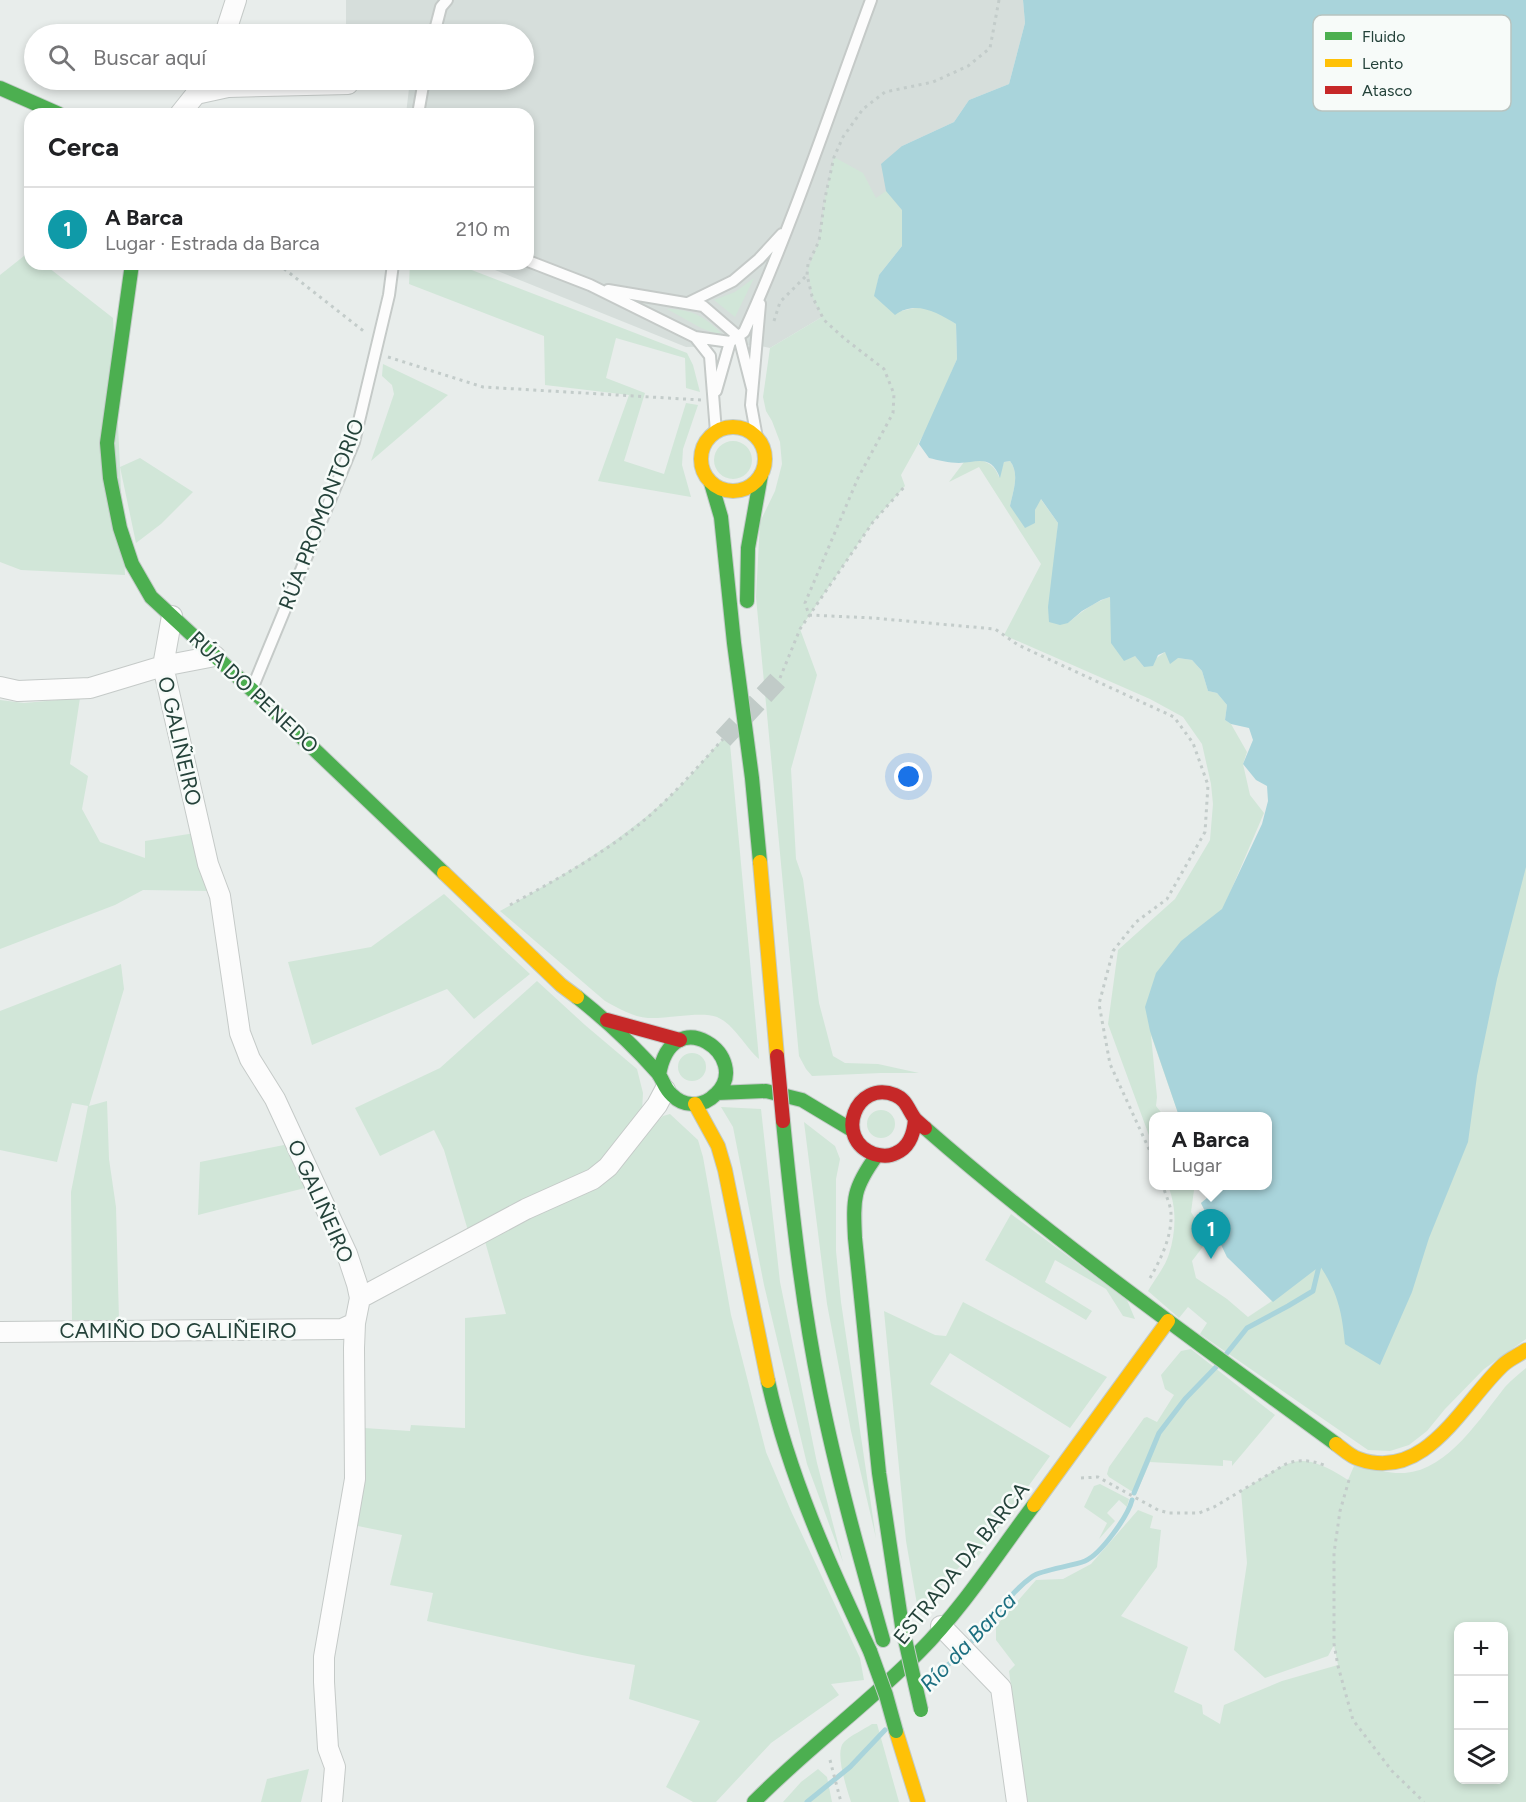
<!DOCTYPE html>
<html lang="es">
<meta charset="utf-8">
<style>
:root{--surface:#fff;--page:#f2f2f2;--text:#202124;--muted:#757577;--line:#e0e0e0;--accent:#1a73e8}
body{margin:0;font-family:Figtree,sans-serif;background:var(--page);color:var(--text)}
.controls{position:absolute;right:18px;bottom:18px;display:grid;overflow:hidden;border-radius:12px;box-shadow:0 3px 9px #0003}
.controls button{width:54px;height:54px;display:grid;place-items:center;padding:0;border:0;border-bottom:2px solid var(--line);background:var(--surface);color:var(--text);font:30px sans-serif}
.you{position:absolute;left:909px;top:777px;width:21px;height:21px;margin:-15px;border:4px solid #fff;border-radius:50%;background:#1a73e8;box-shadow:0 0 0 9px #1a73e833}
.badge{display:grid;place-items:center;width:39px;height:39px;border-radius:50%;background:var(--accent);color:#fff;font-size:20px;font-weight:700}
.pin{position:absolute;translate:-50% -50px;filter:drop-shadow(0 2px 3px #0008)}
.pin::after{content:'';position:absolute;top:32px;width:21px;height:18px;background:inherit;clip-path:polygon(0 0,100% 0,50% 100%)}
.popup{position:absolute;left:1149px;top:1112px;width:123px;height:78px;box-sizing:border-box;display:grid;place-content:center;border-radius:12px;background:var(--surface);filter:drop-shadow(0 2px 4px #0005);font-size:20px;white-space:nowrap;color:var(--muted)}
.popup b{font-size:22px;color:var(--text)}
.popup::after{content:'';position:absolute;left:50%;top:100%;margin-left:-12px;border:12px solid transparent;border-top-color:var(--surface)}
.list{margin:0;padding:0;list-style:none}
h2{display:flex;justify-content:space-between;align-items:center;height:78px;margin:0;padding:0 24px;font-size:26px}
h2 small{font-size:20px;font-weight:400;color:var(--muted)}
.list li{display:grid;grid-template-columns:39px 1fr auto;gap:18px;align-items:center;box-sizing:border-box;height:84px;padding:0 24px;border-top:2px solid var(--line)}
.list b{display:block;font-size:22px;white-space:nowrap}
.list p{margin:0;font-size:20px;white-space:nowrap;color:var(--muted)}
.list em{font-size:20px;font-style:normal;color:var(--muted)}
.icon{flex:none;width:33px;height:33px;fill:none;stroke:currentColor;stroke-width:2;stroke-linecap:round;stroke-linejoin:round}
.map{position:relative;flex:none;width:1526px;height:1802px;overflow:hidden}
.search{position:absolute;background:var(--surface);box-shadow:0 3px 9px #0003;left:24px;top:24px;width:510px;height:66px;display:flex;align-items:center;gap:15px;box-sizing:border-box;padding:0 21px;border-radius:33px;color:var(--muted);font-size:22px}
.panel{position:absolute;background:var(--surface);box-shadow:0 3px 9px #0003;left:24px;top:108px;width:510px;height:162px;border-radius:18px}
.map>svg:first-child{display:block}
.built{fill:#d6dedb}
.green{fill:#d1e6d8;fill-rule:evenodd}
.water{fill:#a9d4db}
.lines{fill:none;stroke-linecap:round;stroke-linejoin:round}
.stream{stroke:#a9d4db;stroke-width:5}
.street-tunnel{stroke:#c1cbc8;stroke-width:20;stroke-dasharray:20 10;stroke-linecap:butt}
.lane-casing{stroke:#c5cac8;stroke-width:14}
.street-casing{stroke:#c5cac8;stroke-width:22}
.fast-casing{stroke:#c3cbc8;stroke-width:16}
.slow-casing{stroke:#c3cbc8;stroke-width:16}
.jam-casing{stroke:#c3cbc8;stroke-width:16}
.path{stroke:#c3ccca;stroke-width:3;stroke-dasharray:3 4.5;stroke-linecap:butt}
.lane{stroke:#fcfcfc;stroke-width:10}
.street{stroke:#fcfcfc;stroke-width:20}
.fast{stroke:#4caf50;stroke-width:14}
.slow{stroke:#ffc107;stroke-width:14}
.jam{stroke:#c62828;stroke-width:14}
.fast-bridge-casing{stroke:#c3ccc9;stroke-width:16;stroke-linecap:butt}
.jam-bridge-casing{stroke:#c3ccc9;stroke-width:16;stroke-linecap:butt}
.fast-bridge{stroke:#4caf50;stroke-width:14}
.jam-bridge{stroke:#c62828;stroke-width:14}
.labels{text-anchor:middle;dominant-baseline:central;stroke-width:5;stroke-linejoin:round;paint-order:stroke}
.street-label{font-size:21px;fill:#24423a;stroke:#f7fbf9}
.water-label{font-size:22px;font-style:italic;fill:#1c6f80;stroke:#f7fbf9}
.key{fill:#f7fbf9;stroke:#b8c4c0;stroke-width:1.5}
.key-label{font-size:16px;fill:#24423a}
</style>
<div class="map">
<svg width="1526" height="1802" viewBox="0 0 1526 1802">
<rect width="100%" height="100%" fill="#e8edeb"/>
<path class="built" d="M346,0H1023L1025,23L1009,84L969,100L954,122L902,146V210L822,317L770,348L756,345L686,347L480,264H528V114H406L410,80H524V34H346Z"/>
<path class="green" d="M834,157L863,173L876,198L886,191L902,210V246L879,275L875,296L885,305L901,311L919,307L938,312L956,324L957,359L930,423L901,475L905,486L873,522L800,629L817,675L791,769L796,859L803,879L819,1003L833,1056L845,1063L878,1064L919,1073H881L812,1076L806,1069L799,1056L756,597L760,522L775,491L782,464L780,442L772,421L766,411L763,397L770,348L822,317L812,296L808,269L819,241L825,198Z
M29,252L30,264H44L113,318L125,575L21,570L0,562V275Z
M410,264H456L687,353L693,365L700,392L686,388L685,358L616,338L606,378L645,393L624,461L664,474L686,403L698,405L683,449L682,465L691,497L598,481L629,395L545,385L544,336L409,284Z
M754,278L735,317L714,300L735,292Z
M667,309C689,308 706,317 721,333L719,335L701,328Z
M383,364L448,395L371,461L394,394L392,385L382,376Z
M714 460a19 19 0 1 1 38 0a19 19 0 1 1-38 0Z
M140,458L193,492L161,524L136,543L120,467Z
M976,460C988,461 995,466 999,477L1004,462L1010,461C1020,474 1013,491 1010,506L1035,523V510L1040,498L1058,523L1055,554L1068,623C1081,612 1094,602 1110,597L1111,606L1135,656L1144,667L1165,652L1178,658L1192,660L1202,671L1208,691L1217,693L1227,705L1225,720L1231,724L1247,752L1243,764L1250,795L1264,813L1223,909L1526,750V1339L1484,1369L1445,1409L1427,1431L1409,1445L1390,1451L1368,1450L1200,1334L1207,1323L1188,1307L1179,1318L1148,1291C1155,1279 1165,1267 1169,1254C1176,1232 1177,1207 1168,1186H1192L1194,1190L1191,1212L1208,1240L1192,1261L1196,1278L1227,1299L1248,1317L1272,1301L1250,1277L1227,1257L1201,1203L1207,1198L1203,1186H1268V1116H1179L1151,1035L1157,1097L1156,1106L1164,1116H1154V1149L1108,1024L1118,950L1175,899L1210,840L1213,804L1211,784L1202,744L1183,717L1150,699L1004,635L1041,564L979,467L949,482L964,462Z
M80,698L70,764L88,776L82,809L100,842L145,858V841L195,833L210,891L143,890L115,905L0,949V700L24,703Z
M729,733L759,1059C744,1046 735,1025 717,1017C701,1011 666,1019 648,1018C633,1017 618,1008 605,1001L500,911C561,877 621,842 672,794C693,775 709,752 729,733Z
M444,894L530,974L474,1019L447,989L312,1045L288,962L371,947Z
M121,964L124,989L89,1106L107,1101L109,1159L116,1207L119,1320H72L71,1192L88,1106L72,1103L57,1162L0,1150V1011Z
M537,981L585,1025L637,1069L643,1093L642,1111L602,1163L590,1173L469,1234L444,1150L434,1130L380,1156L355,1108L440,1068Z
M678 1067a14 14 0 1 1 28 0a14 14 0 1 1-28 0Z
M721,1107L761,1109L780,1282L817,1463L843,1562L807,1464L764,1285L733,1127Z
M867 1124a14 14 0 1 1 28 0a14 14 0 1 1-28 0Z
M670,1114L698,1140L703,1157L731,1315L766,1452L791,1511L860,1658L864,1680L831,1684L839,1695L771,1743L716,1802H693L666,1787L700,1721L629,1699L635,1665L582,1655L427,1621L433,1593L390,1585L402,1535L353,1525L364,1428L410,1431L411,1425L465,1428V1318L506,1314L484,1238L531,1214L645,1133L663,1116Z
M804,1122L835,1146L840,1159L836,1179V1251L841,1302L876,1538L851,1431L827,1304Z
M289,1144L309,1187L198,1215L200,1162Z
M1011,1214L1127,1300L1135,1319L1123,1316L1106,1289L1055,1260L1045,1282L1092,1311L1086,1320L985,1260Z
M963,1302L1107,1377L1070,1428L950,1353L930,1384L1050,1456L972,1565L965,1561L918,1610L906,1541L884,1311L935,1335L946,1336Z
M1191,1349L1275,1415L1232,1466V1461L1223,1460V1466L1150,1462L1136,1494L1109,1477L1107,1474L1109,1467L1144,1418L1147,1417L1157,1422L1174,1395L1165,1389L1161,1375L1181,1351Z
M1526,1368V1802H1026L1009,1671L1015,1665L996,1640V1626L1036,1580L1063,1579L1091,1564L1138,1510L1153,1516L1150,1528L1161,1530L1157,1567L1121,1616L1188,1647L1174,1692L1202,1705L1203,1714L1220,1724L1224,1705L1282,1681L1338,1665L1334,1645L1328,1656L1265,1678L1234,1650L1247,1563L1241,1491C1290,1463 1295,1446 1348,1480L1354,1466C1370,1468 1389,1474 1405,1473C1448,1470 1481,1417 1505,1387C1511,1380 1519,1374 1526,1368ZM1458,1626H1504V1780H1458Z
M1100,1484L1129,1499L1127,1507L1119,1500L1107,1513L1115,1521L1099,1539L1107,1523L1084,1507L1094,1486Z
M872,1724H877L899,1802H851C847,1789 834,1752 844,1742C851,1735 863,1730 872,1724Z
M309,1769L301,1802H261L267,1779Z
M818,1769L827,1777L832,1802H783L801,1782Z"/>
<path class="water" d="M1023,0H1526V867L1497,979L1477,1076L1468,1142L1429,1238L1412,1292L1380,1365L1345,1344C1342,1312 1338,1293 1320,1266L1273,1302L1227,1257L1201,1203L1207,1198L1203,1186H1268V1116H1179L1150,1031L1145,1007L1156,973L1181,941L1222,909L1262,824L1268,801L1267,786L1256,780L1243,764L1253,740L1249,728L1231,724L1225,720L1227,705L1217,693L1208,691L1202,671L1192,660L1178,658L1170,664L1165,652L1158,655L1153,666L1144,667L1135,656L1124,661L1111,643L1110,597L1101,600L1082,611L1068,623L1060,625L1049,622L1048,607L1058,523L1041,499L1035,510V523L1025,528L1010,506C1013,491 1020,474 1010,461L1004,462L1000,478C991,454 978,462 959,463C949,463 938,460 929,458L919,444L957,359L956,324C937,312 915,300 895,315L874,296L879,275L902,246V210L886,191L881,164L902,146L954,122L969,100L1009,84L1025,23Z"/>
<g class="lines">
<path class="stream" d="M1227,1353L1247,1328L1288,1306L1313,1291L1319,1266
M1134,1493L1159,1433L1185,1399L1217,1366
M967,1646C991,1625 1006,1595 1033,1576C1041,1570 1073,1566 1085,1561C1101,1554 1128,1516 1132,1500
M928,1683L961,1653
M807,1802L850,1767L885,1730"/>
<path class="street-tunnel" d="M723,739L780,678"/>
<g class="lane-casing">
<path id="lane" d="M434,34L441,7L447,0
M418,114L424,80
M528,261L590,285L695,337L730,342L744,332C793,224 830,111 871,0
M608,290L703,306L739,337L752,388
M688,303L733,281L759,259L782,234
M695,337L710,356L716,432
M716,391L730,342
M757,438L751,405L760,304
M252,689L354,442L389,295L393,264"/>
</g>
<g class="street-casing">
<path id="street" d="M225,34L236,0
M180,114L196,94L228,87L348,84
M172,616L163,666L208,864L220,896L240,1033L250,1059L275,1099L347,1254L357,1284L360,1298L355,1323L354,1348L355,1479L324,1657V1682L328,1748L335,1767L332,1802
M0,687L18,691L90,688L163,666L215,656
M360,1298L526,1209L593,1179L608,1167L657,1105L665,1090
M0,1332L342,1329L355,1323
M941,1626L1001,1688L1017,1802"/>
</g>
<g class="fast-casing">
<path id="fast" d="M0,88L59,114
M132,264L107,443L110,478L120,528L132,564L151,597L252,690L444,873
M711,483L721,517L734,643L752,778L760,862
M747,601L748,548L761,475
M577,997C606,1020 633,1045 657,1072C663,1079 664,1088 672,1095C677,1100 684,1104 692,1104C701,1105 710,1100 716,1094C754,1058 672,998 659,1075
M717,1093L766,1091L802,1100L852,1130
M783,1121C792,1212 802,1303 820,1392C837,1476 860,1558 883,1640
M925,1128C1055,1242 1197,1342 1336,1444
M877,1155C853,1188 853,1198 855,1238L879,1473L902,1626
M768,1381C789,1476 829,1564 870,1651
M754,1802C806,1749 867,1705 919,1652C963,1608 997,1554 1034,1505"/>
</g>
<g class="slow-casing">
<path id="slow" d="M701 459a32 32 0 1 1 64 0a32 32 0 1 1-64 0Z
M760,862L777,1056
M444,873L561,985L577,997
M695,1104L718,1146L725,1170L768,1381
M1336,1444C1343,1449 1351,1457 1359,1459C1426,1483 1463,1402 1503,1365C1509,1359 1519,1355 1526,1350
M1034,1505L1168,1321
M896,1731L918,1802"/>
</g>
<g class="jam-casing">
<path id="jam" d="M607,1020L680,1040
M915,1119C914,1133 910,1147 896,1153C889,1157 881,1156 874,1154C833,1139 856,1079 895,1095C907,1100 908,1110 915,1119C918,1122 922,1125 925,1128"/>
</g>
<path class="path" d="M999,0L990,48L968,66L933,82L885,92L863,109L843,137L834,157L825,198L819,241L808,264L807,275L812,296L824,320L845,339L884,369L894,394L893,413L858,478L805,603L809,615L873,618L995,629L1018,645L1174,717L1193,743L1208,785L1205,832L1167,899L1136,922L1113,951L1099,1004L1110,1064L1154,1160
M278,264L366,333
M774,321L780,302L807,275
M388,357L483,387L701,400
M780,678L800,629L873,522L905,486
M510,905C552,882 594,859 632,830C666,804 694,771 723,739
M1150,1278C1161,1259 1172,1236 1171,1214C1171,1205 1165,1194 1163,1186
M1081,1478L1098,1477L1158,1510L1169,1513H1199L1214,1507L1286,1464C1299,1459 1310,1460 1324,1465
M1349,1480L1340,1511L1334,1553V1644L1338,1666L1353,1720L1392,1771L1424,1802
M830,1760L841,1802"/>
<use href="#lane" class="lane"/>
<use href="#street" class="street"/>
<use href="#fast" class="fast"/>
<use href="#slow" class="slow"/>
<use href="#jam" class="jam"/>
<g class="fast-bridge-casing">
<path id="fast-bridge" d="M902,1626L921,1710
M870,1651L886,1695L896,1731"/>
</g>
<g class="jam-bridge-casing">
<path id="jam-bridge" d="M777,1056L783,1121"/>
</g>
<use href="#fast-bridge" class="fast-bridge"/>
<use href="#jam-bridge" class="jam-bridge"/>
</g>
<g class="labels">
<g class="street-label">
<text transform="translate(321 514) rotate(-69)">RÚA PROMONTORIO</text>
<text transform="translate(254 692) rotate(43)">RÚA DO PENEDO</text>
<text transform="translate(180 741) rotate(77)">O GALIÑEIRO</text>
<text transform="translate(321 1201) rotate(66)">O GALIÑEIRO</text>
<text x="178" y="1330">CAMIÑO DO GALIÑEIRO</text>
<text transform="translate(961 1563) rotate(-51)">ESTRADA DA BARCA</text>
</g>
<g class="water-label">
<text transform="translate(968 1642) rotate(-46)">Río da Barca</text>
</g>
</g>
<rect x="1313" y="15" width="198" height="96" rx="9" class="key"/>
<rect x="1325" y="32" width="27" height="8" fill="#4caf50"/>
<rect x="1325" y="59" width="27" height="8" fill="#ffc107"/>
<rect x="1325" y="86" width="27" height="8" fill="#c62828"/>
<g class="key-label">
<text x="1362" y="42">Fluido</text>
<text x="1362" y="69">Lento</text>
<text x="1362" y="96">Atasco</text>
</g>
</svg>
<div class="controls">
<button>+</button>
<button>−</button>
<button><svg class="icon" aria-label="layers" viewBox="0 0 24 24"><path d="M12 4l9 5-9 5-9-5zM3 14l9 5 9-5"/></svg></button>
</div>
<div class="you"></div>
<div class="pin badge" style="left:1211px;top:1259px;background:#0f9aa8">1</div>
<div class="popup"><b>A Barca</b>Lugar</div>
<div class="search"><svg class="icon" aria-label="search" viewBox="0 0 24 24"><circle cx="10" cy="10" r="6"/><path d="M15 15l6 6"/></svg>Buscar aquí</div>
<section class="panel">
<h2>Cerca<small></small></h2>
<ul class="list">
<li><span class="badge" style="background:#0f9aa8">1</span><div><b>A Barca</b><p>Lugar · Estrada da Barca</p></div><em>210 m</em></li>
</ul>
</section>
</div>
